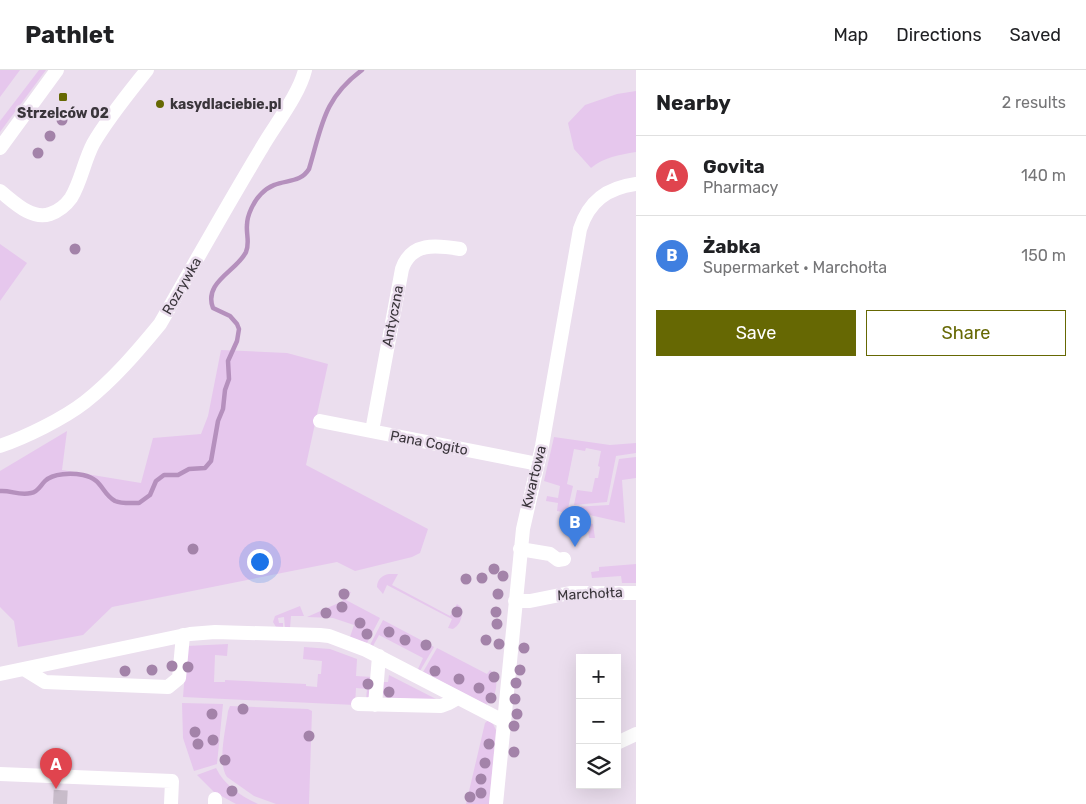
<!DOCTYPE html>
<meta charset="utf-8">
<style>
:root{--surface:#fff;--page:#f2f2f2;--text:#202124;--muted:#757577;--line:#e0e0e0;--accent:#666803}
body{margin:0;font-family:Rubik,sans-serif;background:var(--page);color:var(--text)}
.controls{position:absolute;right:15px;bottom:15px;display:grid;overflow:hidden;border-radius:0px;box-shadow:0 5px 20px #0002}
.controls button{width:45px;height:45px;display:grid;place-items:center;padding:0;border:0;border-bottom:1px solid var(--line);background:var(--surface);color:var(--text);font:25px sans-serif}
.you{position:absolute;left:259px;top:491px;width:18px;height:18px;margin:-12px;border:4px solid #fff;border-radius:50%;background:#1a73e8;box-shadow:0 0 0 8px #1a73e833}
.badge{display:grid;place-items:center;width:32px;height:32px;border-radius:50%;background:var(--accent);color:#fff;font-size:16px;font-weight:700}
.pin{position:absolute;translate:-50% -41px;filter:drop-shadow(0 1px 2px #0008)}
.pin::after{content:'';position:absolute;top:26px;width:18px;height:15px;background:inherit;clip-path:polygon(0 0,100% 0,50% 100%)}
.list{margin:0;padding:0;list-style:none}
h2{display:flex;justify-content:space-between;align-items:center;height:65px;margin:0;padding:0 20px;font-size:21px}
h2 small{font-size:16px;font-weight:400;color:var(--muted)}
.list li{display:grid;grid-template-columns:32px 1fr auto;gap:15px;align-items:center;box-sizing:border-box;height:80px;padding:0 20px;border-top:1px solid var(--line)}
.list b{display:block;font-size:19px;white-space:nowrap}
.list p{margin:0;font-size:16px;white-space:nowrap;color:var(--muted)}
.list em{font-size:16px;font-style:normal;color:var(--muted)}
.actions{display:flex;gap:10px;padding:15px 20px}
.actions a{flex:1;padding:11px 0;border:1px solid var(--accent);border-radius:0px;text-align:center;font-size:18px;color:var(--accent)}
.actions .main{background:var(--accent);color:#fff}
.icon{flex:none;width:28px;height:28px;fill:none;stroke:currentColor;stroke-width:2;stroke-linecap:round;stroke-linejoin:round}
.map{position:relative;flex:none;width:636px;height:734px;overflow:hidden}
header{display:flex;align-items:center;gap:30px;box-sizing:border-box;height:70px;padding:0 25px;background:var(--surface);border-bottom:1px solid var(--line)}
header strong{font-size:24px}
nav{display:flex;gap:28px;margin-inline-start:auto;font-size:18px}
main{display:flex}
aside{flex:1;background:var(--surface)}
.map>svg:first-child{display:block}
.green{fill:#e6c7ed}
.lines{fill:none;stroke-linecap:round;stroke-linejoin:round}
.stream{stroke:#b590bd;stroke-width:4.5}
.minor-tunnel{stroke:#c8bcca;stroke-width:14;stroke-dasharray:14 7;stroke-linecap:butt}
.minor{stroke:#fff;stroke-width:14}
.tree{fill:#a383a9}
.poi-dot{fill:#666803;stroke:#ebdeee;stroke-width:2}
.labels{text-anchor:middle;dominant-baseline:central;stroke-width:5;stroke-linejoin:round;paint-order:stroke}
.poi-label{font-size:14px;font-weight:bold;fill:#3a353b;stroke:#ebdeee;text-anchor:start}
.street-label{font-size:14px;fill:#3a353b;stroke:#ebdeee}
</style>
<header>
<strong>Pathlet</strong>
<nav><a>Map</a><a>Directions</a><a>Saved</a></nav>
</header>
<main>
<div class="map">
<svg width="636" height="734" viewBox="0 0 636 734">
<rect width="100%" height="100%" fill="#ebdeee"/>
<path class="green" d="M0,0H20L0,27Z
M39,0H46L0,62V51Z
M636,21V82C619,85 604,87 591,98L574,79L568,53L585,35L617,24Z
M0,174L27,193L0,231Z
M221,280L287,283L328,294L306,395L428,459L420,483L412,487L355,501L337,492L112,537L83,565L18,577L14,551L0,537V401L67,361L62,400L141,413L153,368L201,364L208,346Z
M554,367L610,375L636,373V383L616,386L607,432L574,435L577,420L592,422L595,408H598L600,397L598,396L601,381L586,378L585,381L574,379L567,414L573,416L567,443L557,441L558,433L546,431L547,426L558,428L560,416L544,411Z
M636,387V408L622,410L625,453L572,441L573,437L609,435L619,389Z
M571,449L593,454L595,468H589L588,459L570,460Z
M636,494V513H622L621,506L592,508L591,502L599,501V497Z
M389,504H398L392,515L450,546L457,534L461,537C463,546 461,554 453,559L448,558L452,549L387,515L383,524L377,517C377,510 382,505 389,504Z
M339,520L351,522L346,530L380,548L367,573L350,567L354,555L333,548L307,547L343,531Z
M300,536L304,546H291L290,558H285L284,547L278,548L279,553H283V558L276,557L273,552L275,546Z
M383,550L434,577L420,601L418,599L423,588L379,565L373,576L370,575Z
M228,574L227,586L215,585L214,612H225V610L306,614V616L317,617L318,604H321L322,591L303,589L304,577L330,579L357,589L356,606L372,607L370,629L366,630L367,619L356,618L355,635L183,627L187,576Z
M437,578L487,604L490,600C500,606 496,620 493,630L488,631L487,635L423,602Z
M389,605L438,630L386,628L382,623V612H388Z
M182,633L223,634L217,694L194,701L183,668Z
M230,636L308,639L312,641L309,734H276L254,726L227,707C217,693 226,658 228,641Z
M488,650L493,654L496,660L489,734H466L485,653Z
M216,698C225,716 241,726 258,734H236L214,722L197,705Z"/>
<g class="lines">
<path class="stream" d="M0,421C11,420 19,426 31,423C38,422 40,416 45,411C53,403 72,403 83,405C103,409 101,423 115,431C122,434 131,433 139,433L150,425L156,411L164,405H178L189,399L205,398L211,391L218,351L223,339L225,320L229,309L228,291L237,271L239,259L237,254L230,246L213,238C203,212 237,201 246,182C250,173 246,164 247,155C247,145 254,131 261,124C278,106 298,117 309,99C322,56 323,29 362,0"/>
<path class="minor-tunnel" d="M60,734L61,715"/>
<path class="minor" d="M0,78L57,0
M0,121C14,132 31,150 50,144C59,141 66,135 71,128C81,112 84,91 93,74C108,48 128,24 147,0
M320,351L538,394
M372,361L402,199C411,172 436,175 460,179
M0,376C26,367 63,349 85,332C113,310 137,282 160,254C193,196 226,137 261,79C274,56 299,25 305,0
M520,479L550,484L558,490L564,489
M515,531H530L570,523H636
M24,599L45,612L168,617L179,608L183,565
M0,604L190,564L215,562L320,565L329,566L366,580L503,651
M358,634L441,636L449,633L458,628
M375,635L379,586
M617,673L636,664
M0,704L172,711L171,734
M215,734V729
M496,734L523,459L542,376L580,159C589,131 607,118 636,114"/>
</g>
<g class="tree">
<circle cx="62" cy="50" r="5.5"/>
<circle cx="50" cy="66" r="5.5"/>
<circle cx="38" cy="83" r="5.5"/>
<circle cx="75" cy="179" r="5.5"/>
<circle cx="193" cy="479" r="5.5"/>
<circle cx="494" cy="499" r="5.5"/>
<circle cx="503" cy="506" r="5.5"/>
<circle cx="482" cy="508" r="5.5"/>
<circle cx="466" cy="509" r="5.5"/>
<circle cx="344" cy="524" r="5.5"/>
<circle cx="498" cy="524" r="5.5"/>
<circle cx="342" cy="537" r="5.5"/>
<circle cx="457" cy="542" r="5.5"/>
<circle cx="496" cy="542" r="5.5"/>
<circle cx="326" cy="543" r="5.5"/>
<circle cx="360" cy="553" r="5.5"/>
<circle cx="497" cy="554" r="5.5"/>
<circle cx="389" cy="562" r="5.5"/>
<circle cx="367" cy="564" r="5.5"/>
<circle cx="405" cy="570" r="5.5"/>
<circle cx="486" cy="570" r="5.5"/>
<circle cx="499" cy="574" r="5.5"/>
<circle cx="426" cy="575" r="5.5"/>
<circle cx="524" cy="578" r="5.5"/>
<circle cx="172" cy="596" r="5.5"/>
<circle cx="188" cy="597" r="5.5"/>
<circle cx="152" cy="600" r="5.5"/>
<circle cx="520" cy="600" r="5.5"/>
<circle cx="125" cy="601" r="5.5"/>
<circle cx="435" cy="601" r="5.5"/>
<circle cx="494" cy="607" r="5.5"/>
<circle cx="459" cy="609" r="5.5"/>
<circle cx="516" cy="613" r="5.5"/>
<circle cx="368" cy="614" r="5.5"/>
<circle cx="479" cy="618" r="5.5"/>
<circle cx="389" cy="622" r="5.5"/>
<circle cx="491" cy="628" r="5.5"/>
<circle cx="515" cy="629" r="5.5"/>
<circle cx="243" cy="639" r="5.5"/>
<circle cx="212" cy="644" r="5.5"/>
<circle cx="517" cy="644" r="5.5"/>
<circle cx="514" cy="656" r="5.5"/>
<circle cx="195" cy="662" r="5.5"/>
<circle cx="309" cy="666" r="5.5"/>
<circle cx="213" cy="670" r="5.5"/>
<circle cx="198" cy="674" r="5.5"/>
<circle cx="489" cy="674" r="5.5"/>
<circle cx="514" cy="682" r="5.5"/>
<circle cx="225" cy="690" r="5.5"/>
<circle cx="485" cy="693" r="5.5"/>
<circle cx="481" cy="709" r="5.5"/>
<circle cx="232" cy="721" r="5.5"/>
<circle cx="481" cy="723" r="5.5"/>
<circle cx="470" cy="727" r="5.5"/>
</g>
<g class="poi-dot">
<rect x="58" y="22" width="10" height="10" rx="2.5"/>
<circle cx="160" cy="34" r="5"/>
</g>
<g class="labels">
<g class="poi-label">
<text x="170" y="34">kasydlaciebie.pl</text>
<text x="63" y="43" text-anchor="middle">Strzelców 02</text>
</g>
<g class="street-label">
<text transform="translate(182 216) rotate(-60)">Rozrywka</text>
<text transform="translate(393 246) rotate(-79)">Antyczna</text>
<text transform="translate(429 373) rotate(11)">Pana Cogito</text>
<text transform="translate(534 407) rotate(-76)">Kwartowa</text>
<text transform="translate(590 524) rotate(-3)">Marchołta</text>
</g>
</g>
</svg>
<div class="controls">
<button>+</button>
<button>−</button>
<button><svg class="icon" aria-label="layers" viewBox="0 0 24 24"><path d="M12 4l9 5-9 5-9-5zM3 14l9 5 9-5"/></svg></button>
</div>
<div class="you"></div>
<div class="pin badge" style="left:56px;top:719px;background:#e0444e">A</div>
<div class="pin badge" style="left:575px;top:477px;background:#3f7fe0">B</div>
</div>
<aside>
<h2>Nearby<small>2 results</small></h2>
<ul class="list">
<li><span class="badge" style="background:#e0444e">A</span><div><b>Govita</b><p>Pharmacy</p></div><em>140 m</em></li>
<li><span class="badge" style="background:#3f7fe0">B</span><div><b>Żabka</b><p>Supermarket · Marchołta</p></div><em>150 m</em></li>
</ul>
<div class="actions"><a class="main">Save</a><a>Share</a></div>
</aside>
</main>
